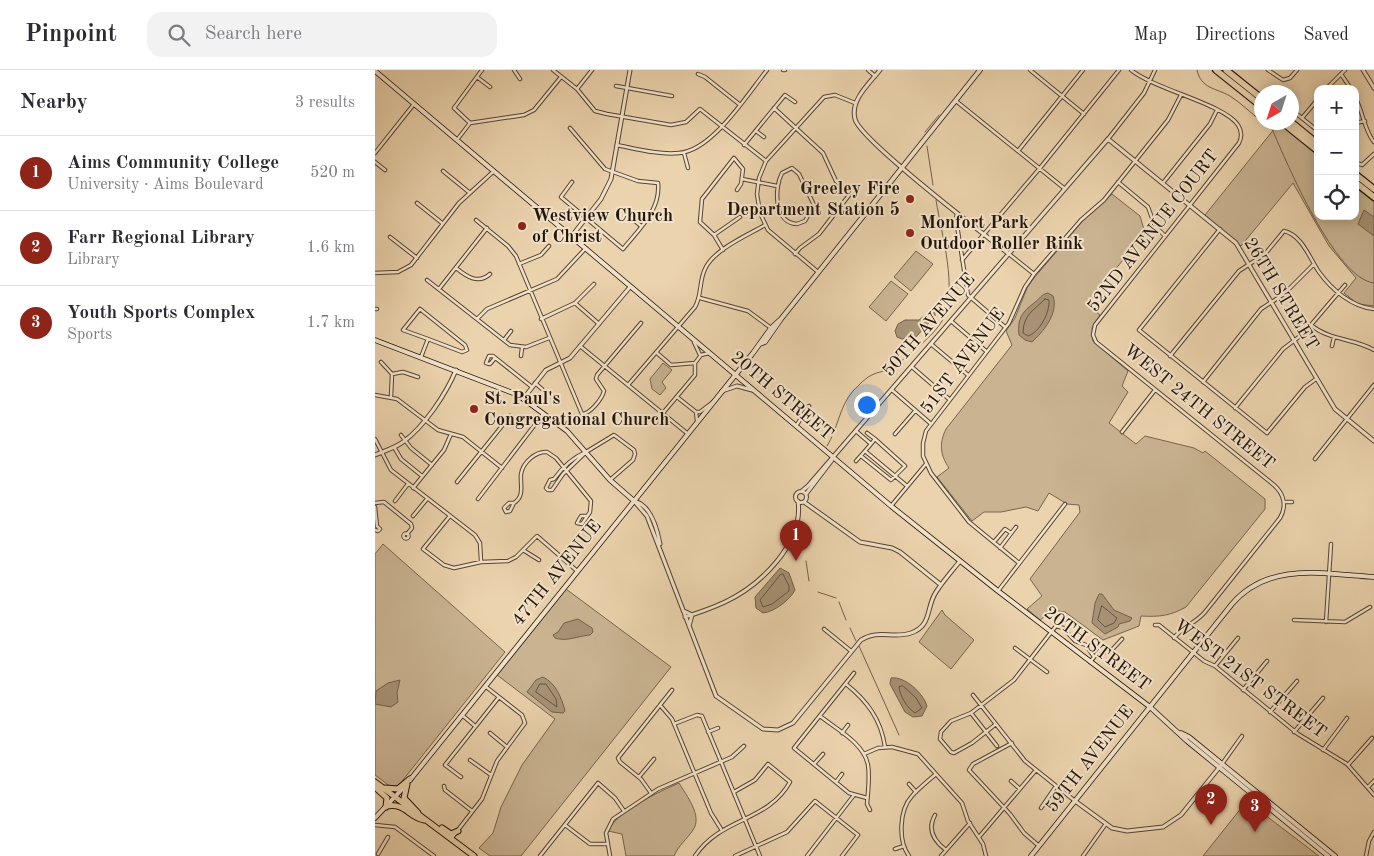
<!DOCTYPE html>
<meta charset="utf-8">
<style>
:root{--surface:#fff;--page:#f2f2f3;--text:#2b2b33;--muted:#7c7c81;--line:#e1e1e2;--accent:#8f2418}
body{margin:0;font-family:"Old Standard TT",serif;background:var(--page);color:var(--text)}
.controls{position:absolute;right:15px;top:15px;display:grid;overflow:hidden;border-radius:10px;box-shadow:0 2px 12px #0003}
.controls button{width:45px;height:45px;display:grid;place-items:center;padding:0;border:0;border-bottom:1px solid var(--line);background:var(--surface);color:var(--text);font:25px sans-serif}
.compass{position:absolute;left:879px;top:15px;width:45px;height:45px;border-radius:50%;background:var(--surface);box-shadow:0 2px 12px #0003;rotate:219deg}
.you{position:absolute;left:491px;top:334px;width:18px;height:18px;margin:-12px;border:4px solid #fff;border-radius:50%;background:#1a73e8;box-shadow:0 0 0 8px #1a73e833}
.badge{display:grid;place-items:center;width:32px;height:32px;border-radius:50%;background:var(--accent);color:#fff;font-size:16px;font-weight:700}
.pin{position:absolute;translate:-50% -41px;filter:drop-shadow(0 1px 2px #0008)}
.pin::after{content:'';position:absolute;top:26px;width:18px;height:15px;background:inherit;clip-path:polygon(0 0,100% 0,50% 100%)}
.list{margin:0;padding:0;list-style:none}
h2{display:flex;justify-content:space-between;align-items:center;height:65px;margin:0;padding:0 20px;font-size:21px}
h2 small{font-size:16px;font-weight:400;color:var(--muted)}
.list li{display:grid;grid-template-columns:32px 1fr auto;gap:15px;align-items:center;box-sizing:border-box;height:75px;padding:0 20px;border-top:1px solid var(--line)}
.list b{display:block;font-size:19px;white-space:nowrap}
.list p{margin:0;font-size:16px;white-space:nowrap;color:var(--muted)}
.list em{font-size:16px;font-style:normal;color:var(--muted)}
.icon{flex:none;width:28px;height:28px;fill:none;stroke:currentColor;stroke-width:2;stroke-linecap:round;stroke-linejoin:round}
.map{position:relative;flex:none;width:999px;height:786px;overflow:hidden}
header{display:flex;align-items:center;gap:30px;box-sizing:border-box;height:70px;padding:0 25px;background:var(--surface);border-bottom:1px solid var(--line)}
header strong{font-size:24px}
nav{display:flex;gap:28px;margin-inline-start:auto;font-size:18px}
.search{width:350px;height:45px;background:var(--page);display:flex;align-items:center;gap:12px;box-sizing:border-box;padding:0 18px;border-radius:15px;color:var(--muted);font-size:19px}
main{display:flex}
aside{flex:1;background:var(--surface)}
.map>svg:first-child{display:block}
.green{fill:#c9b391;stroke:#76644d}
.water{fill:#a79275;stroke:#72604a}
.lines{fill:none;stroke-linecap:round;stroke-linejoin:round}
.shore{stroke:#65543f;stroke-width:1}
.stream{stroke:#72604a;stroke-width:1}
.minor-casing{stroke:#554432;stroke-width:4.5}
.tertiary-casing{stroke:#554432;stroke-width:5}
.secondary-casing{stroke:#231509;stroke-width:5.5}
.primary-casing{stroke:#231509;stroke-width:7}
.trunk-casing{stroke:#231509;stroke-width:8}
.minor{stroke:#f2e2ca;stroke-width:2.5}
.tertiary{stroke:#f2e2ca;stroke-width:3}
.secondary{stroke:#f2e2ca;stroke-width:4}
.primary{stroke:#ebd3ad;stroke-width:5}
.trunk{stroke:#ebd3ad;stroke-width:5.5}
.poi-dot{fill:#8f2418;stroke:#f2e2ca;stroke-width:2}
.labels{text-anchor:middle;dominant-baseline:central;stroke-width:4;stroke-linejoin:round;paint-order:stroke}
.poi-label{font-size:18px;font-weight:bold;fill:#231509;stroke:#f2e2ca;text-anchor:start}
.street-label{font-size:18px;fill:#231509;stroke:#f2e2ca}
</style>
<header>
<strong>Pinpoint</strong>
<div class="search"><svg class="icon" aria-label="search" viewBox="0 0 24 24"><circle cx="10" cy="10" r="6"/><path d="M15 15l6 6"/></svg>Search here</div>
<nav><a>Map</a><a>Directions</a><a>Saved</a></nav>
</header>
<main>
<aside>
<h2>Nearby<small>3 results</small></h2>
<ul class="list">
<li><span class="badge">1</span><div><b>Aims Community College</b><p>University · Aims Boulevard</p></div><em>520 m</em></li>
<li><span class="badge">2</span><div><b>Farr Regional Library</b><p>Library</p></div><em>1.6 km</em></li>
<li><span class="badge">3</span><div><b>Youth Sports Complex</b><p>Sports</p></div><em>1.7 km</em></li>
</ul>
</aside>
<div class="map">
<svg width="999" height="786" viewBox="0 0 999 786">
<rect width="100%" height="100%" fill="#ebd3ad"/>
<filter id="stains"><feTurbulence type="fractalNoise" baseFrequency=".004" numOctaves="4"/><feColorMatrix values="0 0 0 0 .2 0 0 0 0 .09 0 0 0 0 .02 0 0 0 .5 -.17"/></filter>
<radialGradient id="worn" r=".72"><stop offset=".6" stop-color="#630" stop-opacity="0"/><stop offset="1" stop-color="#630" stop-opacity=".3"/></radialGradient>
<path class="green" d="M904,53L943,86V146H980V117L999,132V236L983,234L969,223L981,208L954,176L918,113L866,176L830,145Z
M737,124L765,146L770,163L712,234L725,245L717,258L718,271L753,301L747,316L753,322L734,353L761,374L770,366L819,378L828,383L830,381L890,429V439L811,537C795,546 784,547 766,546L764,556L728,570L690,542L678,540L665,550L652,539L667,526L655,509L705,442L704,435L692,434L674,423L663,441L651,437L626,442H609L597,451L562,407L574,398C565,385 564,373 571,359L637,275L631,261L640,248L652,218L659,208L711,147Z
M541,181L558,194L536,221L519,207Z
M516,211L533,224L511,251L494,237Z
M288,293L297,300L287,312L291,318L285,325L277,319L275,309Z
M8,474L130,582L24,715L16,717L0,705V484Z
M191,519L296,597L146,786H115L104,778L118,763L126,737L147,695L180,649L122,605Z
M567,540L570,545L599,570L576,599L544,572Z
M304,713C311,725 328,746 318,760C312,769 303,776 299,786H251L247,764L233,761C242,741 284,722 304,713Z
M875,727L886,742L944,786H828Z"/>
<path class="water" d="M989,140L999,147V166L983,154Z
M673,223L678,226C684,243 668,262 657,272L650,270L644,265C642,249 647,242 659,233C665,229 666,224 673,223Z
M560,237V246L540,268L527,269L522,267L520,261L523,254L530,250H544Z
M405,498L414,503L420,520C415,530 399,542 388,543L381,538L380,527Z
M724,524H727L739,540L757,548L755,551L744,554L743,557L730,564L717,553L720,533Z
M203,549L217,558L218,562L215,565C202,566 192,572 180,568L178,565L183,562L189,553Z
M168,607C181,613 187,629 190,641L188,643L177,642L152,622L161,610Z
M516,608C530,606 548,623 552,636L547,646L538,647L530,642L515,614Z
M25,610L22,623L23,632L16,637L0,634L1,621L13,613Z"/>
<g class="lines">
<path class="shore" d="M670,229L674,230C675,242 665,262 653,266L648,263C648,245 659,240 670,229Z
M408,504L414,516V521L397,534L388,537L385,530L405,505Z
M727,536L742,548L739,553L730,557L723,550Z
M165,614H171L181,629L182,637L161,622Z
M528,616L541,628L547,638L540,643C532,638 525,626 524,617Z"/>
<path class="stream" d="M822,0C826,19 841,18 855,26C866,33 876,43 886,51
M888,52L897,59C912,93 960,209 999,213
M550,62L564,45
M552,76L558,115
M452,376C463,359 464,337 478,321C484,315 491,307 499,304C506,301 514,301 520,296C533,286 560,264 567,251C584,220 566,163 561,130
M431,491L434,511
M443,522L461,528
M464,532L471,550
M475,558L481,571
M484,576L524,665"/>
<g class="minor-casing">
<path id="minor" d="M139,0L145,9
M178,0L202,19L220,41L232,44L296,55L311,52L325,39L391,91
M408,0H410
M493,0L500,6
M655,0L709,44
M756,0C781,20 849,34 863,55C867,61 867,67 864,73L720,255L718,265L721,272L899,415C909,424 912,436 905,448L830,542C821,553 808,556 799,568
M893,0L908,10L915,8L922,0
M323,4L330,7L364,34
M966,4L976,19
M102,7L115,17
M241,16L297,26
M202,19L217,0
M951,19L970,0
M980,27C988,41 989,60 999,72
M581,31L690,119
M399,38L448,83L461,111L475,124L444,164L425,178L420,184
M918,41L943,61
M927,48L943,29
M95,53L79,38L107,0
M980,53L990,51
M195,58L230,99L263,111L283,113C286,140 264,159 248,179L186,127L197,112
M381,61L389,67
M733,69L769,23L780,0
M82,70L95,53L149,45L159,40L186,7
M242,75C262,79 284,85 304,83C337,81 372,25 392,0
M369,75L410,25L420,32
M643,81L708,0
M0,83L39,34
M309,83L313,98
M0,92L10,100
M980,92L987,95L999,84
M417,98L424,104L439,135L430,151L422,154C399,153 399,118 407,103Z
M68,101L95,123
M367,109L402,116
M743,112L773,137L780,156L790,166
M788,113L835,54L842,40
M42,133L67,153
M582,143L581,149L593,225L630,257
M253,145L266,156
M101,150L133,176L141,186L207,344C215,344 227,329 229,321L221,309L222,305L266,253
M845,159L764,260L892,363L930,317L941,309
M339,165L365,147
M15,167L42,188
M348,180L339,165L325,152L327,129L359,88L368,99L366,114L362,120
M634,184L659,204
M587,190L665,98L744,0
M144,194L166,185L174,176
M81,198C91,206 103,215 115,204
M443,202L393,160L385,143L382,124L384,108L391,91L449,27L460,25L480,33
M0,203L23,202L36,195L84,133L119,101
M52,210L135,275L151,277L174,268
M64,219L112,158
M325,228L373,241L396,258
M200,233L224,254
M0,239H2
M102,249L112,239L182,209L210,179
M166,249L200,233L219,214
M576,251L611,281
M936,255C955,271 979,268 999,280
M129,270L136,261
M319,272L325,285
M556,274L593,305
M205,276L313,364
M957,276L959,267
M282,283L296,295L320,293L326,285L334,283
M146,286L147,278
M795,286L864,201L890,184L909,161C927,165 935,189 944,202C957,220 977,237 999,239
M46,287L53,269L28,260L45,239L90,275L92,280L87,282L53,269
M120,288L115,294L111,293L114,286H118L157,317
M6,292L17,304L16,327
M537,297L574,329
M17,304L28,302L43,307
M828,312L886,239L909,224L939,194
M160,313L167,319
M253,315L320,237C327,225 324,211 330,199C338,180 373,165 390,155
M517,320L555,353
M0,325L22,329L63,360L88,367L127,398
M302,327L321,342L322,351
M860,338L908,279L929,263L970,215
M321,342H325L338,332
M288,343L320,305V293
M421,356L434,336
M481,361L496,374L500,369L530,396L516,410L486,386
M747,362L780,320
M492,363L500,369
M520,364L540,341
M26,365L36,378L57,395
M0,369L16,400L100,465L105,473L106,491
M496,374L490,381L532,416
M19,377L26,389L47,406
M211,382C199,387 187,398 179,409L175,410L171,418L173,420H177L188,404L211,382L239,365L259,380L260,384L258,390L235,410
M940,389L999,315
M481,391L490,381
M82,412L135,346
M38,418L69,380L76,364
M103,429L168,344
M20,431L33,414
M910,432H917
M0,433L9,432L36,454L37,458L32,464
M139,433L135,441L131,442L129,438L134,433H139C150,426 145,415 146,404C148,392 161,381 172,382L181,388L216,431L215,442L207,454L202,453L206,446H212
M516,436L551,394
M0,437L2,456L5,459L3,461L0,460
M38,446L52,429
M74,447L48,479L69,495L79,498L106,492L133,491L141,487L162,466L201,500
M28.5 466a2.5 2.5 0 1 1 5 0a2.5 2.5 0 1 1-5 0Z
M619,472L630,459L636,463
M625,478L641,457
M148,480L164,490
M644,493L594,452L556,403L548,386V373L551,361L634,253L650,217L659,204L706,150L729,130L793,50L806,25
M623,521L690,434
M919,550L970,552L995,537
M951,552L956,474
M780,555H784L829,591L840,596L923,664L972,694L999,725
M449,559L476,581
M640,578L672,602
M715,592L725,580L734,583L747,569
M840,596L863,568
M479,603L419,678L474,723L492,728
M471,614C492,631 506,649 510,677
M868,620L892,591
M598,625L650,691L700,731
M285,635L297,649L336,743L346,759
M895,642L922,611
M596,643L622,676
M87,645L100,656
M445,646C461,659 489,673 493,695C495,707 493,722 492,734L495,740
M299,654L322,645L327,646L385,786
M621,654L597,673L579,683L576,682L565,669L566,662L576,651L596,643L639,610L681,556L688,558L700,571L711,575L719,587
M333,662L343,658
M919,662L948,628
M115,663L132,677
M467,663L473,655
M637,673L598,694L594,700L635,744L649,763L664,776
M948,680L972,648
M489,684L503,678L517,677L543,684L587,733L593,751L608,774L611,786
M95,690L116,705
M439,694L448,684
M847,694L867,666
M973,695L997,668
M86,707L70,695L124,627
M264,707L279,689
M636,711L645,719
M461,712L467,704
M534,714L541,722
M69,716L70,720L97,741
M993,717L999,711
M276,723L266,709L245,692L243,688L297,620
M666,738L681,716
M560,745C552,759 559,771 571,780
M0,755L20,757L59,786
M190,755L215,774H232
M604,767L661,700
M76,769L107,729L122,691L150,653L147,645L110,616
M520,779L529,776
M3,784L13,767
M165,786L223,713L240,728L249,741
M235,786L231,763L238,749L283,719L357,687L369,676
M320,786C346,747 393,752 415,712L393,694L380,710L359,722
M360,786L412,762L440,731L483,765L467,786
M432,786L479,725
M534,786C523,771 524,740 537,726C544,718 553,711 561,704
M566,786L595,753
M708,786L730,755
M991,786L994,771L999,762"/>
</g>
<g class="tertiary-casing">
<path id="tertiary" d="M505,0C494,14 475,30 480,49C484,69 610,165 634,184
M988,0L999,18
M196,167L226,129L236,109L255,0
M347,321L362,316L377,320
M148,329L171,300L195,288L255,217
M0,385C9,381 20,378 28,372C49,357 71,324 81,300
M427,421L433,416L733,69L861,173L960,339L999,371
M420.5 427a5.5 5.5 0 1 1 11 0a5.5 5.5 0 1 1-11 0Z
M431,424L457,390
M259,431L272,446L341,626L388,659L403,660L418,653L486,570C503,559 518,569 536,563C557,556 551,537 561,522C568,511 577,501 585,491
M259,431C276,435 282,458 285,474
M429,432L485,472L517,478L525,482L566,515
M309,541L317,545L314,556
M310,547C323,543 337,538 350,532C386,515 429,473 423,431
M700,731L737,758L752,761L788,757L806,745L847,694"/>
</g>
<g class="secondary-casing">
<path id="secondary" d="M0,1L516,436L623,521L775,637L812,671L953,786
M0,270L143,325L192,361L235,410L259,431
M385,274L390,272L406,249L605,0
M806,663L814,667L960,786
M35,710L378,283L396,258L406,249
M0,748L31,715
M656,786L857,534C894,491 949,504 999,507"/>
</g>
<g class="primary-casing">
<path id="primary" d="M0,712L99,786
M32,714L29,728L43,743
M0,717L12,728L11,737
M10,718L23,719L35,709
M12,736C31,733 33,747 49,750
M67,758L76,764L83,761"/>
</g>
<g class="trunk-casing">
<path id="trunk" d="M841,0L886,36
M851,0L886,28
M907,52L943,81
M916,52L943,74
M980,104L999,119
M980,112L999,127"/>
</g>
<use href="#minor" class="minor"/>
<use href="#tertiary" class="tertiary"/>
<use href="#secondary" class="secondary"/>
<use href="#primary" class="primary"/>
<use href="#trunk" class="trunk"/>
</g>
<g class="poi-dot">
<circle cx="535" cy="129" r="5"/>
<circle cx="147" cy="156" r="5"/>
<circle cx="535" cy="163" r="5"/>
<circle cx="99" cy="339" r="5"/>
</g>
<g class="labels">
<g class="poi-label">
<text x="525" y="119" text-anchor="end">Greeley Fire<tspan x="525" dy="21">Department Station 5</tspan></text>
<text x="157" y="146">Westview Church<tspan x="157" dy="21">of Christ</tspan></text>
<text x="545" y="153">Monfort Park<tspan x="545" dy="21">Outdoor Roller Rink</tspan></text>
<text x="109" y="329">St. Paul's<tspan x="109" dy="21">Congregational Church</tspan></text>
</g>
<g class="street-label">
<text transform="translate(778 161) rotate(-52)">52ND AVENUE COURT</text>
<text transform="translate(906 224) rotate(59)">26TH STREET</text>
<text transform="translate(554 255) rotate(-49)">50TH AVENUE</text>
<text transform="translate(588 291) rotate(-53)">51ST AVENUE</text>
<text transform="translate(407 326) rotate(40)">20TH STREET</text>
<text transform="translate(824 337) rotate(39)">WEST 24TH STREET</text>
<text transform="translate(182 503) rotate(-51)">47TH AVENUE</text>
<text transform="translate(722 579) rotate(37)">20TH STREET</text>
<text transform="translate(875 609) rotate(37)">WEST 21ST STREET</text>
<text transform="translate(715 689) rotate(-52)">59TH AVENUE</text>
</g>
</g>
<rect width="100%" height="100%" filter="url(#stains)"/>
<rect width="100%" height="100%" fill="url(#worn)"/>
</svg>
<div class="controls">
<button>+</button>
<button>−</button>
<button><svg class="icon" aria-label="locate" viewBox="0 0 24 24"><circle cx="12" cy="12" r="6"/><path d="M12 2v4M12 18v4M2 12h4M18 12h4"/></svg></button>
</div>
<svg class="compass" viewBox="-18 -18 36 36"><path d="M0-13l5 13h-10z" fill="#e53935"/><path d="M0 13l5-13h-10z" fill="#7c7c81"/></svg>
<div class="you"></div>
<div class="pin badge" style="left:421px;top:491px">1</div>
<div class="pin badge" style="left:836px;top:755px">2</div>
<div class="pin badge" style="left:880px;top:762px">3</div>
</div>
</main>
